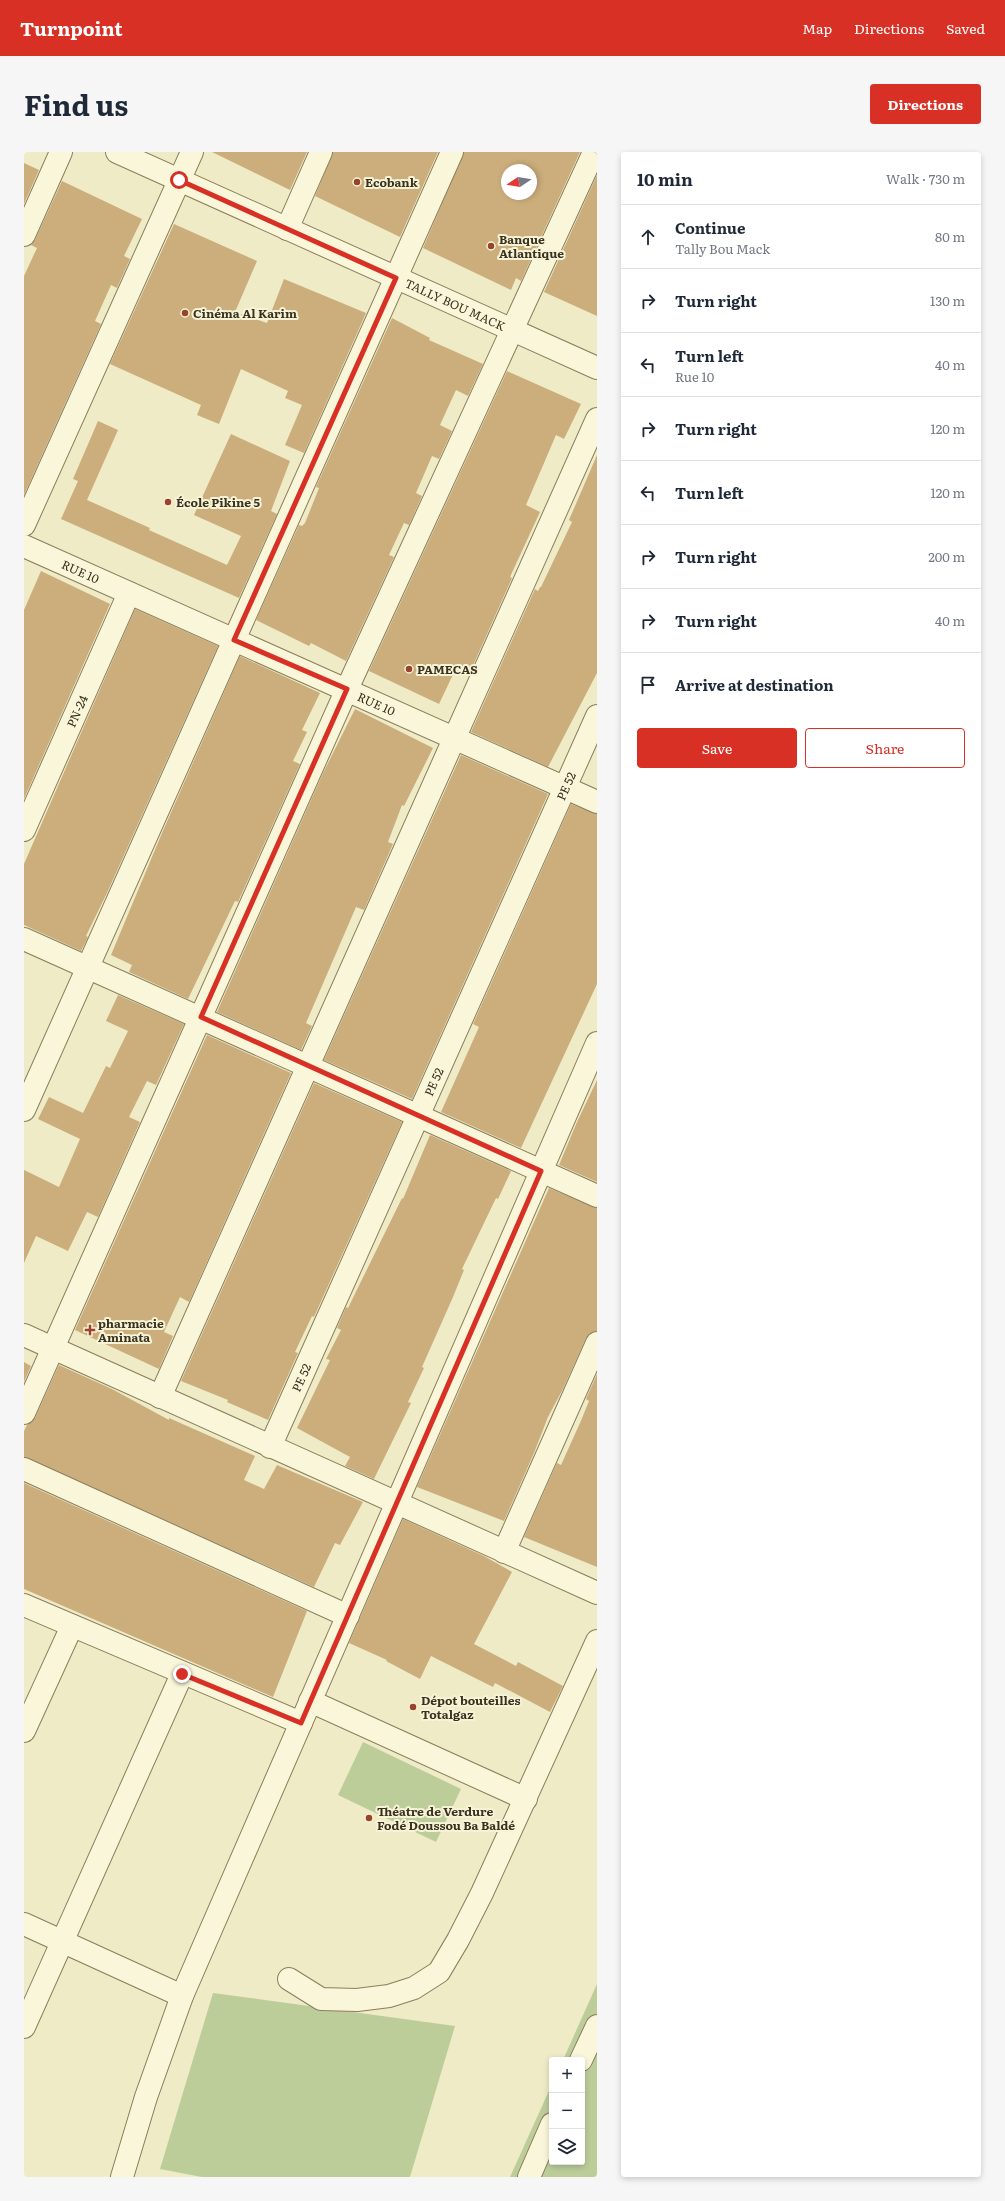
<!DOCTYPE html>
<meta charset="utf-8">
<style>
:root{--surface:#fff;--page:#f6f6f7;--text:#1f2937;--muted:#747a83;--line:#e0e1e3;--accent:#d93025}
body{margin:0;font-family:Literata,serif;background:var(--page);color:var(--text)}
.controls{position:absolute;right:12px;bottom:12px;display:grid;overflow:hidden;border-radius:4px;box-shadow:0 2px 6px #0003}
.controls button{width:36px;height:36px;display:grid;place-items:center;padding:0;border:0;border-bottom:1px solid var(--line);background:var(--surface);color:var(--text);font:20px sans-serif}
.compass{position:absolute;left:477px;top:12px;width:36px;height:36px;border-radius:50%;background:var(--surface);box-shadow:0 2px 6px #0003;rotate:258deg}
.stop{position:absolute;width:12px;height:12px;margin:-9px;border:3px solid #d93025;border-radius:50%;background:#fff}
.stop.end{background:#d93025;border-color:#fff;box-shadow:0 1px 4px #0008}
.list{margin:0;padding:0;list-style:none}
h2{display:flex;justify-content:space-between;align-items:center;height:52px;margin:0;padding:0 16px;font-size:17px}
h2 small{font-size:13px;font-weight:400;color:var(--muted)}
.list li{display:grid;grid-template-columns:26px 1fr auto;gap:12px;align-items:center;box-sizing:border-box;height:64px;padding:0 16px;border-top:1px solid var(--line)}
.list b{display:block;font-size:15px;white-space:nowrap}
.list p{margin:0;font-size:13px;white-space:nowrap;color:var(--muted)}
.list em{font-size:13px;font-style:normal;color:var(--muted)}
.actions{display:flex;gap:8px;padding:12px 16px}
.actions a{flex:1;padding:9px 0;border:1px solid var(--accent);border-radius:4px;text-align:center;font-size:14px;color:var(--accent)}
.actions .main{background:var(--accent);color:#fff}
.icon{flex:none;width:22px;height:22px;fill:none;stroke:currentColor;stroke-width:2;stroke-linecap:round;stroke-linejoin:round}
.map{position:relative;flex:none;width:573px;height:2025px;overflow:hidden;border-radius:4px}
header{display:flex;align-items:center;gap:24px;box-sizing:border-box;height:56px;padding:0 20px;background:var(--accent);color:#fff}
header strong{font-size:19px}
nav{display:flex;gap:22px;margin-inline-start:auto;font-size:14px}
.intro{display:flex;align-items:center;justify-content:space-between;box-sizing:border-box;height:96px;padding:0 24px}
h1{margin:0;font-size:28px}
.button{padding:10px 18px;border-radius:4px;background:var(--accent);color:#fff;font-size:14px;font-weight:700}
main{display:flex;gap:24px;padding:0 24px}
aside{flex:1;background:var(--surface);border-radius:4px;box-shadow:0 2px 6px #0003}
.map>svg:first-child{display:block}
.green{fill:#bccd9a}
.building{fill:#ccae7c;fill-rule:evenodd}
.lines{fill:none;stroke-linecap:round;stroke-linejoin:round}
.minor-casing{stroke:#8a7e5c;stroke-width:24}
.minor{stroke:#f9f6d9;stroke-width:22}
.route{stroke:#d93025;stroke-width:5}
.poi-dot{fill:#99422c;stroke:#f6f3d6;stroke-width:1.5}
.labels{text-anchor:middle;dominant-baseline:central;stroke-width:4;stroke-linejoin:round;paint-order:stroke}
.poi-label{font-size:12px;font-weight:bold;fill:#3a321f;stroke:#f6f3d6;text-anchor:start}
.street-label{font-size:12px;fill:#3a321f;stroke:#f6f3d6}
</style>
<header>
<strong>Turnpoint</strong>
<nav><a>Map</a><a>Directions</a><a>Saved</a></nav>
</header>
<div class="intro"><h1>Find us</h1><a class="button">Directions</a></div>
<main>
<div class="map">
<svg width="573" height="2025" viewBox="0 0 573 2025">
<rect width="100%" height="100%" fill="#eeebc6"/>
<path class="green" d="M339,1590L437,1637L412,1690L314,1643Z
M573,1832V2025H486L528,1932V2010H558V1908H539Z
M189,1841L431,1874L386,2025H178L136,2017Z"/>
<path class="building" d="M188,0H283L266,38Z
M309,0H414L376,85L291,44Z
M440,0H556L497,129L492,126L487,138L399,96ZM483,18H507V42H483Z
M0,11L15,18L0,52Z
M573,23V164L520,140Z
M38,29L118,67L100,104L106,107L93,136L87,133L71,169L77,172L0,343V124L13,96L7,93L11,88Z
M150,72L233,109L211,160L243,171L260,127L342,161L280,301L261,293L278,253L261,246L264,239L217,217L195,272L173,263L177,253L86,212Z
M368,166L406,186L405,188L459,212L444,244L432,238L416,273L428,279L415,307L408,304L392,341L398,344L385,373L380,371L365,403L370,405L322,509L287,491L285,494L232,468L275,373L278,374L281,371L295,336L292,335Z
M483,219L557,252L540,287L532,283L502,353L516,360L486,425L488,426L447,518L434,512L415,552L345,519Z
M74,269L94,278L63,348L126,376L125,378L203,413L217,384L170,363L207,282L266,309L247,359L253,362L215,446L37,367L54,329L49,327Z
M573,303V521L524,615L447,580L511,437L514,439L516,435H517L548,370L545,368Z
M17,419L86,452L0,647V458Z
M111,457L194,494L83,741L62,784L64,785L57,799L0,773V712Z
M216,504L296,541L278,578L283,580L269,609L276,612L214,750L211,749L164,847L105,820L108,813L87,803L138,681Z
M331,557L409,596L380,654L378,653L364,690L369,692L340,758L332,755L282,871L288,874L277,898L193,860L299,621Z
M437,603L524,642L388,947L300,908Z
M547,652L573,662V832L497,996L417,960L455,875L449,872Z
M94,843L160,872L132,933L123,929L105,965L116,970L74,1065L63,1060L44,1099L12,1084L0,1111V1018L35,1035L56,987L14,967L25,945L59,961L82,914L86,916L104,879L82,869Z
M183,883L267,921L165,1150L156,1145L140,1180L149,1184L135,1217L51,1178Z
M573,928V1030L535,1013L553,970Z
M290,931L378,970L290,1165L288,1164L271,1200L274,1201L244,1268L203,1250L204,1248L157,1229Z
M406,983L487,1019L474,1047L472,1046L438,1117L440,1118L429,1145L398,1215L400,1216L384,1250L387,1251L350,1327L321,1314L326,1305L273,1276L306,1208L302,1207L317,1178L313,1176L322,1155L324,1156L378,1046L379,1047Z
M525,1036L573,1056V1179L566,1181L562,1186L539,1237L524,1265L510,1301L480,1369L393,1335Z
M0,1210L7,1214L0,1230Z
M35,1213L88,1237L145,1268V1266L231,1304L220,1328L240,1337L253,1313L339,1350L316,1393L311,1391L290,1435L0,1305V1279L3,1273L11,1266Z
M573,1222V1415L500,1385L533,1311L537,1313L556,1271L565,1249L562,1247Z
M0,1331L283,1459L249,1545L0,1437Z
M379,1367L460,1404L488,1420L450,1492L492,1514L494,1510L539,1534L526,1560L471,1531L469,1535L407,1504L396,1527L362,1509L363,1508L325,1491Z"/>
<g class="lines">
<g class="minor-casing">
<g id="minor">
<path id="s1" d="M93,0L573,216"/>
<path d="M263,77L297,0"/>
<path d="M0,83L37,0"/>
<path d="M0,373L168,0"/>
<path id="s2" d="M0,394L573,650"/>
<path id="s3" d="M0,678L105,441"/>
<path d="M0,787L573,1044"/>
<path d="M0,958L428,0"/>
<path d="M0,1183L573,1441"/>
<path d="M136,1245L573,267"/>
<path d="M0,1261L323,537L570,0"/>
<path id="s4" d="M246,1295L573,564"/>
<path d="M0,1317L324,1464"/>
<path d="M480,1400L573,1191"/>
<path d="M0,1453L277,1571"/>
<path d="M286,1549L502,1647"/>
<path d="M0,1579L48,1474"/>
<path d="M0,1772L158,1844"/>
<path d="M265,1827L297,1847L333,1848L365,1844L390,1836L415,1820L434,1788L458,1741L573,1489"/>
<path d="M0,1875L158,1522"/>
<path d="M557,1908L573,1874"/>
<path d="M98,2025L122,1945L158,1844L573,891"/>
<path d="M505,2025L528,1972"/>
</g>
</g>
<use href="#minor" class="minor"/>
</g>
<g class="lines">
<path class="route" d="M155,28L372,126L210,488L323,537L177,865L517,1019L277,1571L158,1522"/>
</g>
<g class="poi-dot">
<circle cx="333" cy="30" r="4"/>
<circle cx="467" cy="94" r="4"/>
<circle cx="161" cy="161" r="4"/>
<circle cx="144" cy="350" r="4"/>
<circle cx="385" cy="517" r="4"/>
<path d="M64 1172h4v4h4v4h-4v4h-4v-4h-4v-4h4z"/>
<circle cx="389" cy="1555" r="4"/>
<circle cx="345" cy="1666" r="4"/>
</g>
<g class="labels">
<g class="poi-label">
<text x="341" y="30">Ecobank</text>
<text x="475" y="87">Banque<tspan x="475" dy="14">Atlantique</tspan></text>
<text x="169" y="161">Cinéma Al Karim</text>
<text x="152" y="350">École Pikine 5</text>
<text x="393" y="517">PAMECAS</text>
<text x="74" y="1171">pharmacie<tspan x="74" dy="14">Aminata</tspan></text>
<text x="397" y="1548">Dépot bouteilles<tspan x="397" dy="14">Totalgaz</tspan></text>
<text x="353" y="1659">Théatre de Verdure<tspan x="353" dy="14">Fodé Doussou Ba Baldé</tspan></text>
</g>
<g class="street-label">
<text stroke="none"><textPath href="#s1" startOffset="371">TALLY BOU MACK</textPath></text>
<text stroke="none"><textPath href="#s2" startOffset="62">RUE 10</textPath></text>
<text stroke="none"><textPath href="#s2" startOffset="386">RUE 10</textPath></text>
<text stroke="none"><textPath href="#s3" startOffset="130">PN-24</textPath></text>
<text stroke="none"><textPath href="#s4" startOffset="724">PE 52</textPath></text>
<text stroke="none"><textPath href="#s4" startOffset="400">PE 52</textPath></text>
<text stroke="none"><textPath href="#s4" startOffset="76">PE 52</textPath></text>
</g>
</g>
</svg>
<div class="controls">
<button>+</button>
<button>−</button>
<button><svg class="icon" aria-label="layers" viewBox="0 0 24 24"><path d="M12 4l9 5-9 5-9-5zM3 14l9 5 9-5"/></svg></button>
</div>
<svg class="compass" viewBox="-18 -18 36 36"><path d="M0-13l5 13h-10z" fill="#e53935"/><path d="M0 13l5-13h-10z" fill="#747a83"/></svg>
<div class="stop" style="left:155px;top:28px"></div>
<div class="stop end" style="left:158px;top:1522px"></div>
</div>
<aside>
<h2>10 min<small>Walk · 730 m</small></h2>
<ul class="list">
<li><svg class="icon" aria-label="ahead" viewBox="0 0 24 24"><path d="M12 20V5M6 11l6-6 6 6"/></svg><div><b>Continue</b><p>Tally Bou Mack</p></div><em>80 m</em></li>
<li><svg class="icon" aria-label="right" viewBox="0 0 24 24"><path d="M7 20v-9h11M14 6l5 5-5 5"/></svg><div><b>Turn right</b></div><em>130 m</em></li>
<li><svg class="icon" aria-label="left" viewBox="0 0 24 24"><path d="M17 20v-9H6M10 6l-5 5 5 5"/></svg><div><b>Turn left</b><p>Rue 10</p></div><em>40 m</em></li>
<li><svg class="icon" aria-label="right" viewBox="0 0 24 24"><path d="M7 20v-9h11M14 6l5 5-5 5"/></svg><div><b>Turn right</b></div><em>120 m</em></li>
<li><svg class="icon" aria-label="left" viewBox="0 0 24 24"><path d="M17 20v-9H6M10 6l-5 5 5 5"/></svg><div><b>Turn left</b></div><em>120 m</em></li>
<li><svg class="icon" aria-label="right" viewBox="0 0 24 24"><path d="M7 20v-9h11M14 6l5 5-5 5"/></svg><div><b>Turn right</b></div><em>200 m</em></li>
<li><svg class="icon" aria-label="right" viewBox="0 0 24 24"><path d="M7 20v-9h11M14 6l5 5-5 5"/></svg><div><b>Turn right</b></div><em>40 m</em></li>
<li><svg class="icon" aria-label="arrive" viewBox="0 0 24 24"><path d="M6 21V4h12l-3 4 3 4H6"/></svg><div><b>Arrive at destination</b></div></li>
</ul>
<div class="actions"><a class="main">Save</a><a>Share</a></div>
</aside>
</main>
